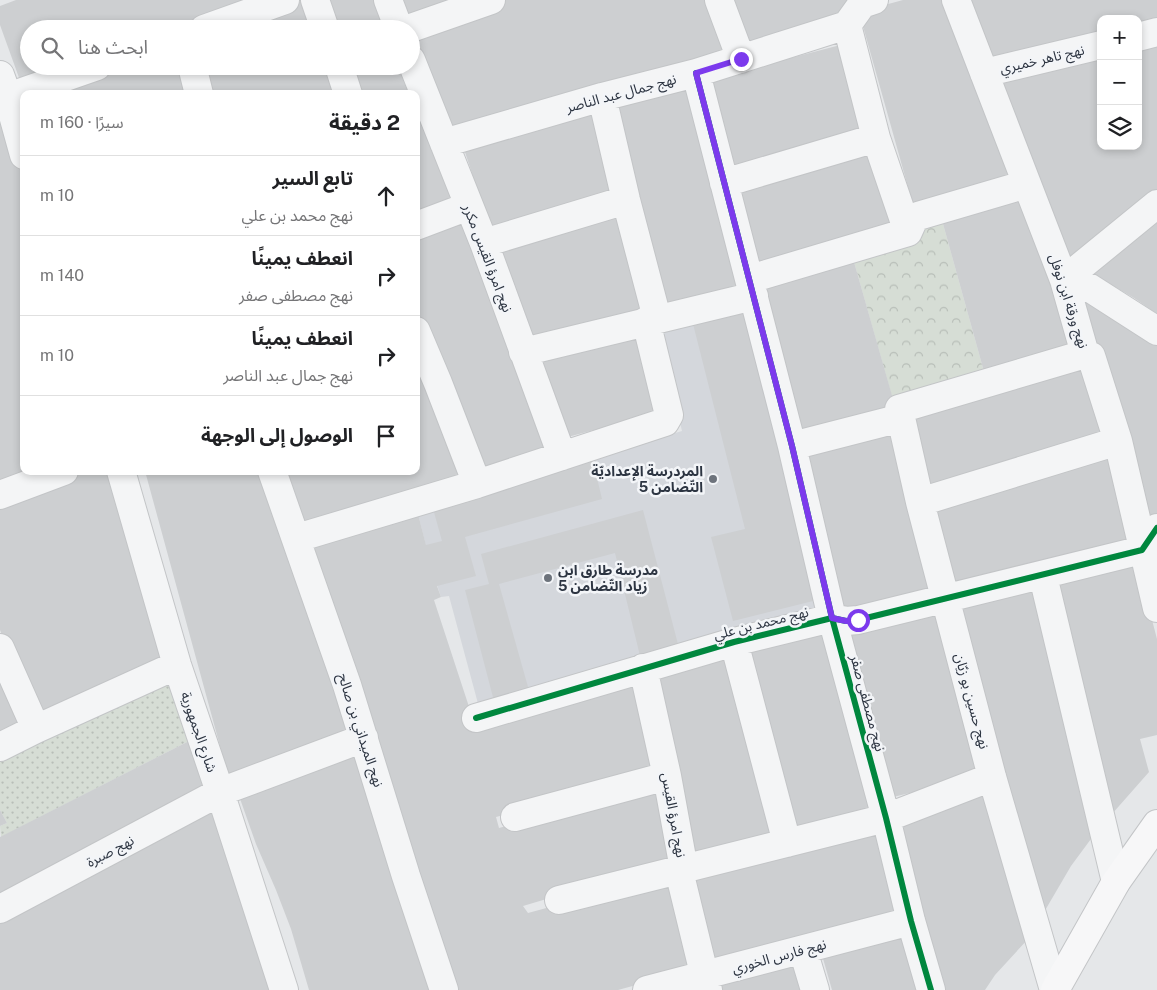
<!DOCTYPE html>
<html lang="ar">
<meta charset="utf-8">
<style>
:root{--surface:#fff;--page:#f6f6f6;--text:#202124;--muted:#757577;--line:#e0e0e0}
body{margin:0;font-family:"Public Sans","Noto Sans Arabic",sans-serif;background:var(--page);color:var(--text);direction:rtl}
.controls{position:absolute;right:15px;top:15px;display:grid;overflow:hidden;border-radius:10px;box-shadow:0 2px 8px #0003}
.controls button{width:45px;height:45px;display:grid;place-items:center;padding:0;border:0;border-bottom:1px solid var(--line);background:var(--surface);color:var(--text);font:25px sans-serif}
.stop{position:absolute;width:15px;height:15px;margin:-11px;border:4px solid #7c3aed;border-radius:50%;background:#fff}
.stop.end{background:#7c3aed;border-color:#fff;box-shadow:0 1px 5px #0008}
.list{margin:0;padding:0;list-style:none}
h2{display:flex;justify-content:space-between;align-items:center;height:65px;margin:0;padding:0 20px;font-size:21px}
h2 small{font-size:16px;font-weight:400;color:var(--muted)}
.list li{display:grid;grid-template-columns:32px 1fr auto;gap:15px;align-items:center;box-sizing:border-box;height:80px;padding:0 20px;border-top:1px solid var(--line)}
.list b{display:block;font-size:19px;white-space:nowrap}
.list p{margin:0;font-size:16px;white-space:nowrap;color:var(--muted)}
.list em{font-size:16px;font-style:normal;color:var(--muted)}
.icon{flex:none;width:28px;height:28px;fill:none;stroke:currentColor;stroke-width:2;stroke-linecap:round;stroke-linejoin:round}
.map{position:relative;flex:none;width:1157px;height:990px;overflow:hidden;direction:ltr}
.search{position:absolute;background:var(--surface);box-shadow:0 2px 8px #0003;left:20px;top:20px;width:400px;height:55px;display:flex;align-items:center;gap:12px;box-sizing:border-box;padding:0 18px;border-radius:28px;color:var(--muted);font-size:19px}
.panel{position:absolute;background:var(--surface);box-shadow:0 2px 8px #0003;left:20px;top:90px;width:400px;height:385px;border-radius:10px;direction:rtl}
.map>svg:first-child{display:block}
.built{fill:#d4d7dc}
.grass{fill:url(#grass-dots)}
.park{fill:url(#park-crowns)}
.building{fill:#cdcfd1}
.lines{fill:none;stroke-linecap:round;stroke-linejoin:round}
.street-casing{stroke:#c3c5c7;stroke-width:30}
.secondary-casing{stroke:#c3c5c7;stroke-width:30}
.street{stroke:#f4f5f6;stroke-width:28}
.secondary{stroke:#f7f7f8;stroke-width:28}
.cycleway-casing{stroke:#f3f5f8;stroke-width:9}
.cycleway{stroke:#00873e;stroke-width:6}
.route{stroke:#7c3aed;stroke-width:6}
.poi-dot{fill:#6d737c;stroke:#f3f5f8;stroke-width:2}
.labels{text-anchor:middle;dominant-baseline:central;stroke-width:5;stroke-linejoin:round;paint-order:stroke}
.street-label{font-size:14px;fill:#2d3542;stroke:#f3f5f8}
.poi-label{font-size:14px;font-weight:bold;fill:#2d3542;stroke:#f3f5f8;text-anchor:end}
</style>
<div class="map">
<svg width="1157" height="990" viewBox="0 0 1157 990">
<defs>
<pattern id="grass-dots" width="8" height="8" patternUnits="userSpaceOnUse" patternTransform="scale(1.25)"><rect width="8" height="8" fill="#d6ddd5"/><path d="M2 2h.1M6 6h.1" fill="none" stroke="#b8beb8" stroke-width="1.8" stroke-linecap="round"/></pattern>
<pattern id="park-crowns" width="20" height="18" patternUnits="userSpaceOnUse" patternTransform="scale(1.25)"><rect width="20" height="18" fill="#d6ddd5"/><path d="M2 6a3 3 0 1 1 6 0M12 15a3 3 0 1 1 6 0" fill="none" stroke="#b8beb8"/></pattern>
</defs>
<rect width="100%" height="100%" fill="#e5e7e9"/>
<path class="built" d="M748,306L824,609L480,711L449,596L441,597L432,570L417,510L682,431L658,328Z"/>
<path class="grass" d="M174,678L195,738L1,837L0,826L7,823L0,810V753Z"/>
<path class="park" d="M940,213L986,379L895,407L852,255Z"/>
<path class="building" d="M16,0H259L180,29H29V66H77L22,86L0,25V6Z
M306,0L319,29H221L220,28Z
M323,0H382L392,29H334Z
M398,0H464L406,21Z
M504,0H711L731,48L449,138L411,34Z
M726,0H854L857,7L745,49Z
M903,0H950L1021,181L915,212L859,12Z
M964,0H1157V23L1138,28V19H1101V37L987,63Z
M1157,38V195L1065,265L993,81L1101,52V146H1138V43Z
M848,43L873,135L735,171L711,79Z
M115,66H187L195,94H37Z
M199,66H332L341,94H208Z
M348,66H406L416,94H358Z
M691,83L745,288L662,310L608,104Z
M0,92L24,172V471H33L0,484Z
M416,94L458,201L416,217Z
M595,107L621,197L493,237L464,149Z
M874,145L898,232L761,270L737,182Z
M1025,190L1076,355L986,379L940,213Z
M622,206L652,308L527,345L497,243Z
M467,218L554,447L479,475L416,307V237Z
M1157,220V314L1134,298L1088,271Z
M852,255L897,413L802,439L758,281Z
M1089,290L1157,341V515L1148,530L1078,298Z
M748,306L821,599L733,621L711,537L745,529L692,320Z
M643,324L666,411L560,439L537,353Z
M416,344L470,481L307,532L285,471H416Z
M1089,358L1113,441L926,493L902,410Z
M894,423L938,596L847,618L803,446Z
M1113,447L1138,546L948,592L928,503Z
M592,457L602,499L465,537L476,576L437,586L441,597L434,600L474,722L638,678L662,773L496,817L499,828L661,785L680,863L590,886L523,906L528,913L672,874L698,968L618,990H455L439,930L310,542L417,510L426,545L442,541L432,505Z
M82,471H116L174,661L36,719L0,630V504Z
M145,471H263L358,733L229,779Z
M643,510L679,648L641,660L615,553L499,584L530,694L495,705L465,590L489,584L481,554Z
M1135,555L1157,639V735L1140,739L1149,772L1112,814L1050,577Z
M1036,581L1102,824L1071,866L1040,919L951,605Z
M943,607L984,775L889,798L849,629Z
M827,620L879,814L791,837L739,643Z
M732,649L781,839L695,861L646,671Z
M0,672L26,725L0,737Z
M195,738L212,791L0,900V837Z
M356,751L438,990H309L291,929L276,890L256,844L238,793Z
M986,784L1028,939L995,975L985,990H944L893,810Z
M215,801L272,990H0V917Z
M0,810L7,823L0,826Z
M882,823L906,913L708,967L684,876Z
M906,931L923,990H832L822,955Z
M800,957L808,990H718L716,979Z"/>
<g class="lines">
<g class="street-casing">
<path id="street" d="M315,0L325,29
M388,0L399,29
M719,0L741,59
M956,0L1064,280L1085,354L1091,356L1092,359L1118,441L1157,608
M847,25L876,138L908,232
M204,29L285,0
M408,29L491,0
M1138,37L1157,32
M411,60L484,243L562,456
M192,66L199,94
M339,66L348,94
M696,73L792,446L832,618L886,818L911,921L931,990
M984,73L1101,45
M0,75L8,97L24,155
M8,97L97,66
M602,97L626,200L657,318
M444,143L602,97L696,73L847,25L862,4L874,0
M724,183L876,138
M416,226L469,206
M484,243L626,200
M1068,277L1090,288L1157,331
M750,279L908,232L913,221L918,216L1027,184
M1064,280L1157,204
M416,331L438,383L477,484
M523,352L754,296
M792,446L901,418
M121,471L177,665L220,792L284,990
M272,471L347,685L406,876L444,990
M0,495L64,471
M920,502L1118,441
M297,538L477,484L665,422L669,415L646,321
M1043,576L1116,882
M734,642L787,843
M0,648L36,729
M643,668L667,776L684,869L681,879L708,990
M476,718L734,642L832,618L846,621L858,620L1142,550L1157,528
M0,747L36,729L177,665
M515,817L667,776
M559,900L886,818L992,777
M0,909L220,792L364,738
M803,950L815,990
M647,990L911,921
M1054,990L992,777L920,502L899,409L1085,354"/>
</g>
<g class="secondary-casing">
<path id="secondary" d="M1055,990L1116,882L1157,824"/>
</g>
<use href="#street" class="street"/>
<use href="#secondary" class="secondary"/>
<g class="cycleway-casing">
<path id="cycleway" d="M696,73L792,446L832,618L886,818L911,921L931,990
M476,718L734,642L832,618L846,621L858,620L1142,550L1157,528"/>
</g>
<use href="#cycleway" class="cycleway"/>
</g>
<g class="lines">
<path class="route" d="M741,59L696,73L792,446L832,618L846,621L858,620"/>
</g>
<g class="poi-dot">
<circle cx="713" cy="479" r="5"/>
<circle cx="548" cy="578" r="5"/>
</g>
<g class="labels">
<g class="street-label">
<text transform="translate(1042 59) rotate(-13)">نهج تاهر خميري</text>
<text transform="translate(621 93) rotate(-15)">نهج جمال عبد الناصر</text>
<text transform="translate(488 258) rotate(69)">نهج امرؤ القيس مكرر</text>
<text transform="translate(1069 301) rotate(72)">نهج ورقة ابن نوفل</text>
<text transform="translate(761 623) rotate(-14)">نهج محمد بن علي</text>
<text transform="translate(972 701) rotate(75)">نهج حسين بو زيّان</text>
<text transform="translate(868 703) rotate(75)">نهج مصطفى صفر</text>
<text transform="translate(361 730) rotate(72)">نهج الميداني بن صالح</text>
<text transform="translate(199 732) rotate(71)">شارع الجمهورية</text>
<text transform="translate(674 815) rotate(80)">نهج امرؤ القيس</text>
<text transform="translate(110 851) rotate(-28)">نهج صبرة</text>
<text transform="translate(779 956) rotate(-15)">نهج فارس الخوري</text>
</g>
<g class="poi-label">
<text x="703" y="471">المردرسة الإعداديّة<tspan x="703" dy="16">التّضامن 5</tspan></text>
<text x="558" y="570" text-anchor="start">مدرسة طارق ابن<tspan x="558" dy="16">زياد التّضامن 5</tspan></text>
</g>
</g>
</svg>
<div class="controls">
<button>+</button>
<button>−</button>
<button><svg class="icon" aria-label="layers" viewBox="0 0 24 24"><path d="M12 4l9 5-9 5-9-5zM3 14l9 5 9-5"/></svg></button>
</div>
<div class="stop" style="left:858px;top:620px"></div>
<div class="stop end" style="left:741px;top:59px"></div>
<div class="search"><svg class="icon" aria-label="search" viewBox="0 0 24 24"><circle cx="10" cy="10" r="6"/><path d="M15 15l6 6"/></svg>ابحث هنا</div>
<section class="panel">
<h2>2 دقيقة<small>سيرًا · 160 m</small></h2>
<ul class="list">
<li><svg class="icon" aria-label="ahead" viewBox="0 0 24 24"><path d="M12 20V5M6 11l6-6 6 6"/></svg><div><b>تابع السير</b><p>نهج محمد بن علي</p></div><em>10 m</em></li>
<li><svg class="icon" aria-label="right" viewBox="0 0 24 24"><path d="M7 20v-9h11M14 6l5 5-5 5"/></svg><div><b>انعطف يمينًا</b><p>نهج مصطفى صفر</p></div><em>140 m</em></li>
<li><svg class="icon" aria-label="right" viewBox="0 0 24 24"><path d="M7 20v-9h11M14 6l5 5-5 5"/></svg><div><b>انعطف يمينًا</b><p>نهج جمال عبد الناصر</p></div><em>10 m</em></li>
<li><svg class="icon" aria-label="arrive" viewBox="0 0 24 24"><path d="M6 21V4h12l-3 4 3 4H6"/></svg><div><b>الوصول إلى الوجهة</b></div></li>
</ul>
</section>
</div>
